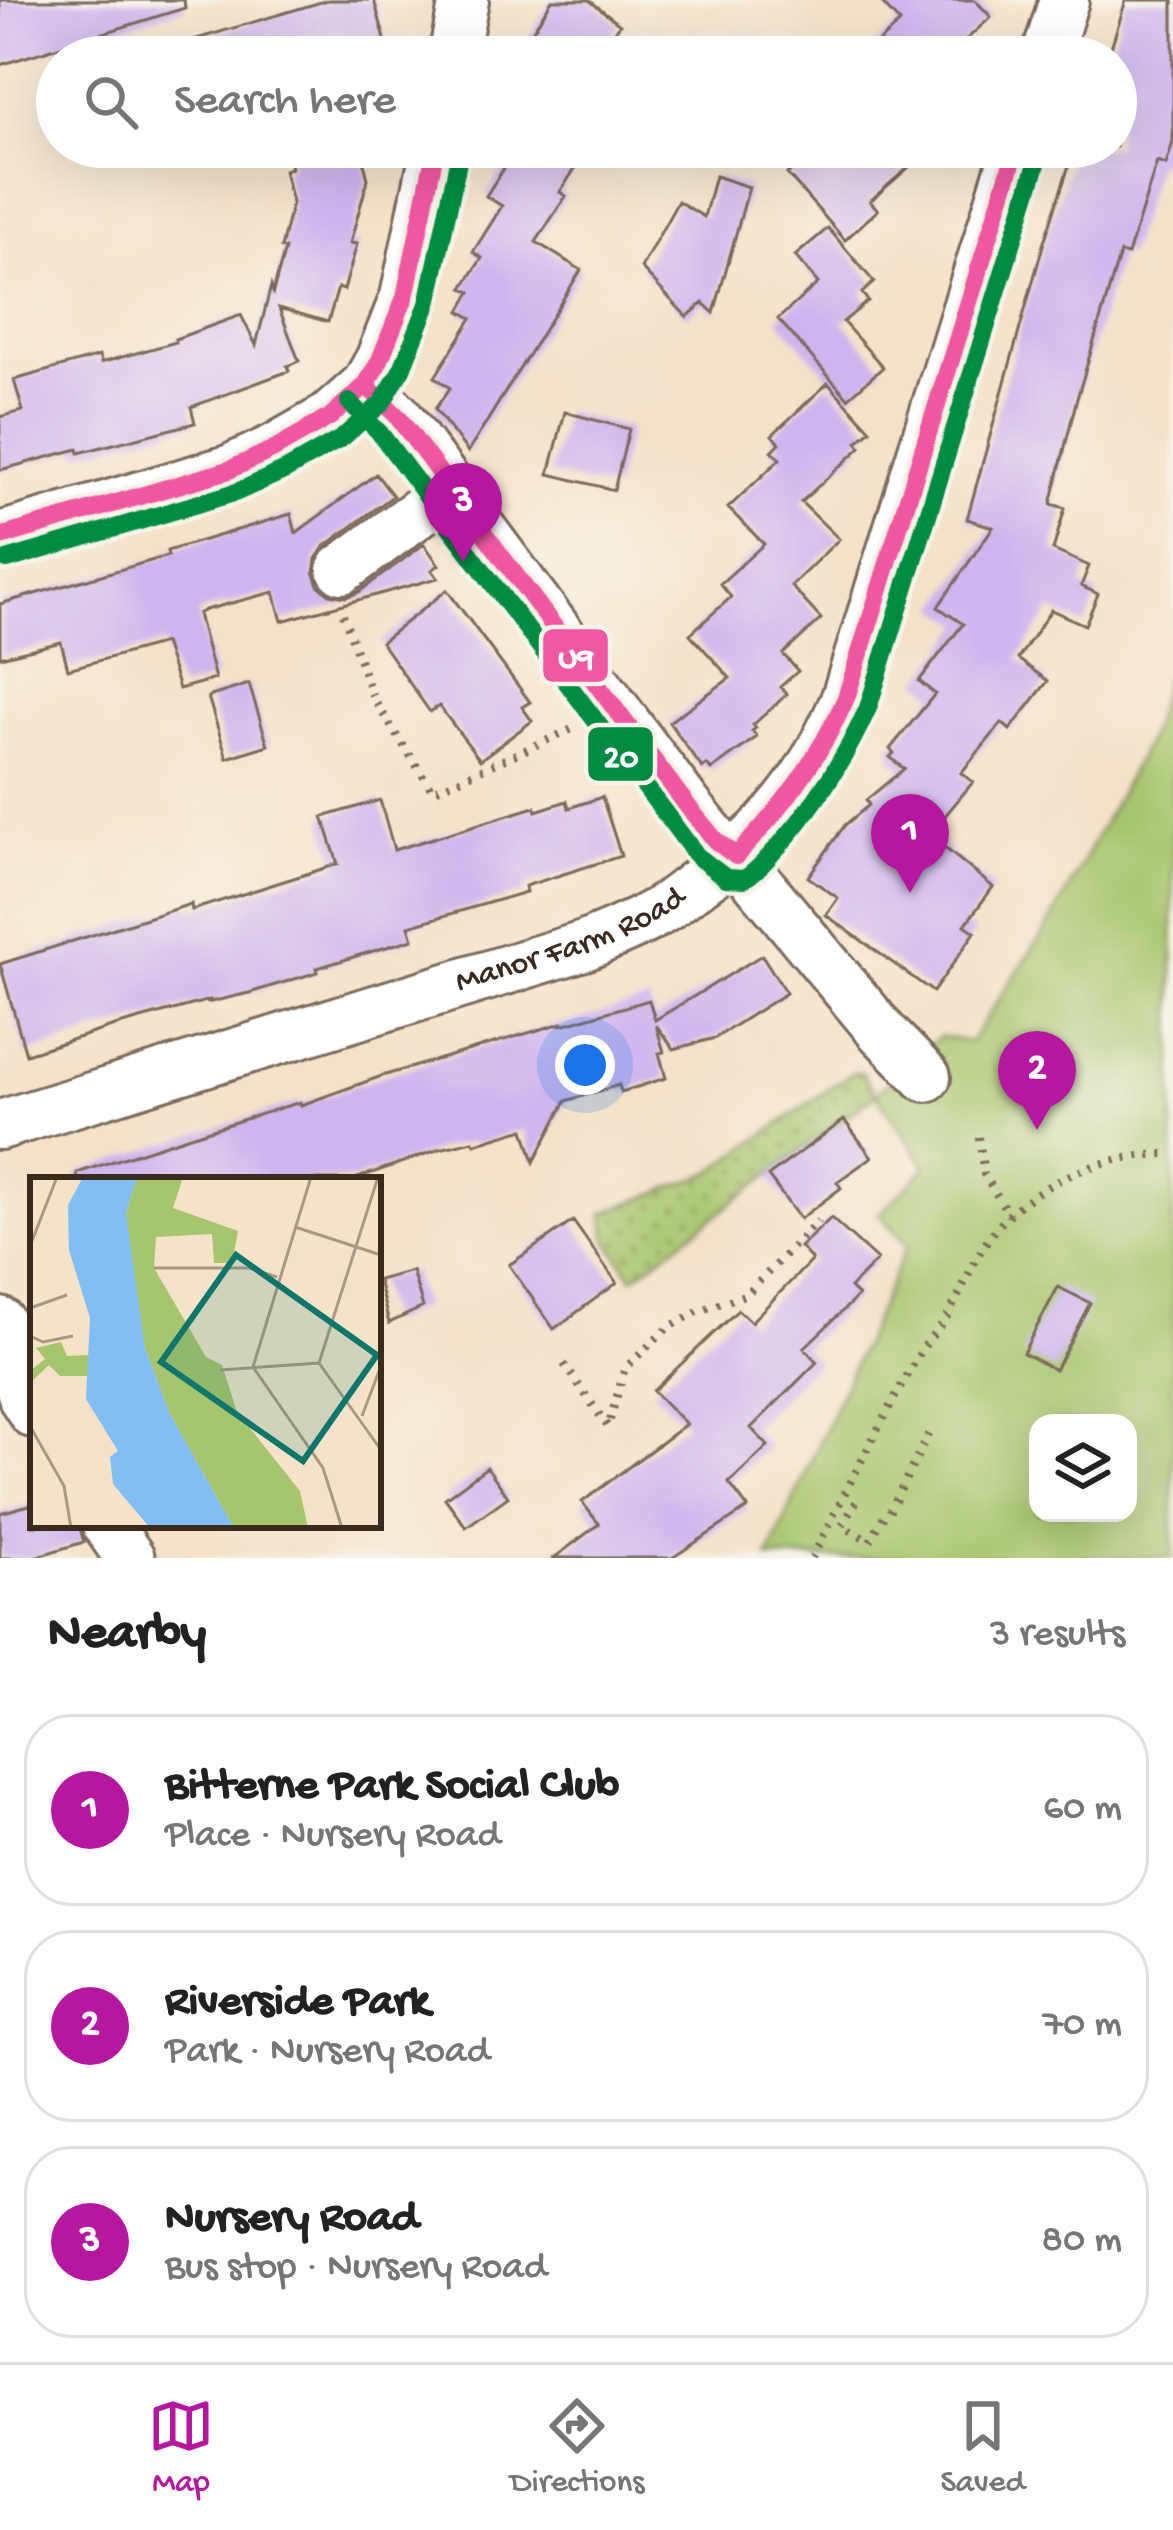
<!DOCTYPE html>
<meta charset="utf-8">
<style>
:root{--surface:#fff;--page:#f6f6f6;--text:#222;--muted:#767676;--line:#e0e0e0;--accent:#b5179e}
body{margin:0;font-family:"Gochi Hand",sans-serif;background:var(--page);color:var(--text)}
.controls{position:absolute;right:36px;bottom:36px;display:grid;overflow:hidden;border-radius:24px;box-shadow:0 12px 48px #0002}
.controls button{width:108px;height:108px;display:grid;place-items:center;padding:0;border:0;border-bottom:3px solid var(--line);background:var(--surface);color:var(--text);font:60px sans-serif}
.you{position:absolute;left:585px;top:1065px;width:42px;height:42px;margin:-30px;border:9px solid #fff;border-radius:50%;background:#1a73e8;box-shadow:0 0 0 18px #1a73e833}
.badge{display:grid;place-items:center;width:78px;height:78px;border-radius:50%;background:var(--accent);color:#fff;font-size:39px;font-weight:700}
.pin{position:absolute;translate:-50% -99px;filter:drop-shadow(0 3px 6px #0008)}
.pin::after{content:'';position:absolute;top:63px;width:42px;height:36px;background:inherit;clip-path:polygon(0 0,100% 0,50% 100%)}
.list{margin:0;padding:0;list-style:none}
h2{display:flex;justify-content:space-between;align-items:center;height:156px;margin:0;padding:0 48px;font-size:51px}
h2 small{font-size:39px;font-weight:400;color:var(--muted)}
.list li{display:grid;grid-template-columns:78px 1fr auto;gap:36px;align-items:center;box-sizing:border-box;height:192px;margin:0 24px 24px;padding:0 24px;border:3px solid var(--line);border-radius:48px}
.list b{display:block;font-size:45px;white-space:nowrap}
.list p{margin:0;font-size:39px;white-space:nowrap;color:var(--muted)}
.list em{font-size:39px;font-style:normal;color:var(--muted)}
.icon{flex:none;width:66px;height:66px;fill:none;stroke:currentColor;stroke-width:2;stroke-linecap:round;stroke-linejoin:round}
.map{position:relative;flex:none;width:1173px;height:1558px;overflow:hidden}
.search{position:absolute;background:var(--surface);box-shadow:0 12px 48px #0002;left:36px;right:36px;top:36px;height:132px;display:flex;align-items:center;gap:30px;box-sizing:border-box;padding:0 42px;border-radius:66px;color:var(--muted);font-size:45px}
.sheet{height:804px;background:var(--surface)}
nav{display:flex;justify-content:space-around;align-items:center;box-sizing:border-box;height:168px;border-top:3px solid var(--line);background:var(--surface);font-size:33px;color:var(--muted)}
nav a{display:grid;justify-items:center;gap:6px}
nav .on{color:var(--accent)}
.map>svg:first-child{display:block}
.grass{fill:url(#grass-dots);stroke:#717846;stroke-width:3}
.park{fill:#a7c56d;stroke:#717846;stroke-width:3;fill-rule:evenodd}
.building{fill:#cdb5ee}
.lines{fill:none;stroke-linecap:round;stroke-linejoin:round}
.minor-casing{stroke:#7c6a5a;stroke-width:54}
.path{stroke:#7c6a5a;stroke-width:8;stroke-dasharray:3 9;stroke-linecap:butt}
.minor{stroke:#fff;stroke-width:48}
.bus-1-casing{stroke:#f7f3e8;stroke-width:27}
.bus-2-casing{stroke:#f7f3e8;stroke-width:27}
.bus-1{stroke:#ef59a1;stroke-width:18}
.bus-2{stroke:#008b43;stroke-width:18}
.labels{text-anchor:middle;dominant-baseline:central;stroke-width:9;stroke-linejoin:round;paint-order:stroke}
.street-label{font-size:33px;fill:#3b2a1e;stroke:#f7f3e8}
.inset-road{fill:none;stroke:#aa9885;stroke-width:3}
.view{fill:#0f766e;fill-opacity:0.15;stroke:#0f766e;stroke-width:6}
.inset-edge{fill:none;stroke:#3b2a1e;stroke-width:6}
.line-badge{stroke:#f7f3e8;stroke-width:4.5}
.badge-label{font-size:33px;text-anchor:middle;font-weight:bold;fill:#fff}
</style>
<div class="map">
<svg width="1173" height="1558" viewBox="0 0 1173 1558">
<defs>
<pattern id="grass-dots" width="8" height="8" patternUnits="userSpaceOnUse" patternTransform="scale(3)"><rect width="8" height="8" fill="#a7c56d"/><path d="M2 2h.1M6 6h.1" fill="none" stroke="#89a059" stroke-width="1.8" stroke-linecap="round"/></pattern>
</defs>
<rect width="100%" height="100%" fill="#f7f3e8"/>
<filter id="ink" filterUnits="userSpaceOnUse"><feTurbulence type="fractalNoise" baseFrequency=".00833" numOctaves="2"/><feDisplacementMap in="SourceGraphic" scale="24" xChannelSelector="R" yChannelSelector="G"/><feConvolveMatrix kernelMatrix="1 2 1 2 8 2 1 2 1" color-interpolation-filters="sRGB"/></filter>
<filter id="wash" filterUnits="userSpaceOnUse"><feTurbulence type="fractalNoise" baseFrequency=".004" numOctaves="4" result="noise"/><feDisplacementMap in="SourceGraphic" scale="48" xChannelSelector="R" yChannelSelector="G"/><feGaussianBlur stdDeviation="2.7" result="paint"/><feColorMatrix in="noise" values="0 0 0 0 0 0 0 0 0 0 0 0 0 0 0 0 0 1.4 0 .05"/><feComposite in="paint" operator="in"/></filter>
<g filter="url(#wash)">
<rect width="100%" height="100%" fill="#f4e2c9"/>
<path class="grass" d="M853,1072L862,1073L876,1094L633,1278L606,1238L604,1213L710,1173Z"/>
<path class="park" d="M1173,654V1558H768L907,1245L879,1214L927,1167L876,1094L939,1036L970,1042L1051,922L1148,739ZM1038,1423H1128V1513H1038Z"/>
<g id="blocks">
<path class="building" d="M0,0H184L185,8L0,65Z
M328,0H374L390,57H167L166,48Z
M552,0H589L620,24L596,57H516Z
M879,0H975L991,17L947,57H862L900,23Z
M1126,0H1173V142L1166,165L1157,162L1128,255L1120,253L1076,402L1051,504L1065,508L1053,550L1089,566L1081,586L1098,594L1085,625L1051,610L1018,659L1048,681L1010,730L1002,723L961,773L973,782L929,835L993,887L965,925L975,932L933,992L826,915L838,898L808,877L845,825L869,805L866,800L904,769L890,757L894,753L890,749L935,694L919,681L963,624L938,607L993,527L967,519L1043,245L1075,147H1116V57H1108Z
M286,147H360L368,179L350,243L357,244L344,290L338,288L328,322L279,308L299,361L287,366L289,371L191,407L195,423L79,453L78,449L0,470V417L23,411L14,380L99,356L101,363L176,342L175,339L241,315L256,345L271,286L273,292L285,249L281,248L292,203L284,170L291,168Z
M517,147H563L581,159L560,192L566,196L536,242L581,270L468,452L435,409L450,388L435,377L472,318L460,311L471,292L463,288L482,258L473,252L502,206L486,196Z
M818,147H932L870,201L878,210L845,240L787,174Z
M715,176L749,187L714,313L703,303L687,317L641,268L678,201L704,217Z
M828,228L874,282L862,293L868,301L843,322L883,367L848,398L778,319L818,283L795,256Z
M828,383L871,430L857,442L861,447L801,502L839,539L791,586L821,619L783,654L798,671L780,687L787,694L753,725L756,728L752,731L757,737L711,770L707,765L702,768L669,722L730,678L690,634L731,597L720,584L764,544L728,508L780,459L772,451L780,443L772,435Z
M565,412L629,429L614,490L549,474Z
M376,474L393,496L324,547L316,559L314,573L318,585L330,594L346,597L359,592L424,544L439,565L432,570L438,578L282,621L274,592L205,610L198,614L215,679L179,689L164,643L68,669L61,642L0,657V604L168,556L167,551L291,514L296,533Z
M447,590L530,702L522,707L532,721L480,760L439,706L430,712L381,642Z
M249,684L268,745L227,758L208,697Z
M602,797L621,856L525,886L526,892L409,926L413,939L317,968L318,972L249,993L210,1002V1000L115,1026L26,1054L0,964L191,904L192,910L338,864L323,817L380,800L394,850L535,807L536,811L567,801L569,808Z
M762,955L786,993L715,1038L674,1049L656,1025L664,1052L659,1053L666,1078L621,1092L619,1085L566,1101L534,1162L524,1129L475,1144L473,1141L440,1149L352,1180H78L77,1173L190,1136L300,1102L301,1105L382,1076L562,1023V1025L649,1000L655,1020Z
M844,1120L872,1157L837,1182L841,1188L800,1219L768,1176Z
M831,1218L877,1260L850,1288L858,1296L804,1348L817,1362L751,1428L768,1446L729,1483L748,1508L672,1558H554L599,1524L582,1502L686,1424L653,1391L738,1310L751,1322L812,1260L800,1247Z
M573,1221L617,1283L554,1329L509,1265Z
M412,1271L423,1307L389,1323L378,1280Z
M1058,1287L1090,1303L1055,1370L1023,1353Z
M487,1467L508,1497L466,1527L445,1498Z
M33,1504V1525H79L84,1542L31,1558H0V1513Z"/>
</g>
</g>
<g filter="url(#ink)">
<use href="#blocks" fill-opacity="0" stroke="#7c6a5a" stroke-width="3"/>
<g class="lines">
<g class="minor-casing">
<g id="minor">
<path d="M453,57L464,0"/>
<path d="M1046,57L1064,0"/>
<path d="M366,385L397,416L689,808L716,841L736,856L882,1032L926,1077"/>
<path d="M0,537L229,470L274,449L330,417L366,385L380,360L405,297L436,147"/>
<path d="M342,569L451,489"/>
<path id="s1" d="M0,1125L587,945C609,935 633,926 654,914C670,906 684,893 699,882C771,831 812,780 846,698L1017,147"/>
<path d="M0,1322L24,1399L33,1413"/>
<path d="M107,1525L130,1558"/>
</g>
</g>
<path class="path" d="M343,614L374,700L433,791L579,726
M979,1137L984,1174L1009,1215
M564,1364L608,1427L625,1368L669,1327L699,1311L747,1294L818,1221
M856,1502L842,1526L870,1541L884,1516L888,1515L931,1429
M812,1558C847,1490 881,1419 920,1353C928,1339 940,1328 948,1315C962,1291 971,1265 987,1241C1025,1184 1105,1153 1173,1154"/>
<use href="#minor" class="minor"/>
<g class="bus-1-casing">
<path id="bus-1" d="M366,385L397,416L689,808L716,841L736,856C782,808 819,759 846,698L1017,147
M0,537L229,470L274,449L330,417L366,385L380,360L405,297L436,147"/>
</g>
<g class="bus-2-casing">
<path id="bus-2" d="M349,402L379,432L697,856L726,878L744,879C758,871 768,857 779,846C816,804 845,759 868,708L1040,154
M7,560L237,492L286,470L342,438L382,403L402,369L428,304L460,152"/>
</g>
<use href="#bus-1" class="bus-1"/>
<use href="#bus-2" class="bus-2"/>
</g>
</g>
<g class="labels">
<g class="street-label">
<text stroke="none"><textPath href="#s1" startOffset="600">Manor Farm Road</textPath></text>
</g>
</g>
<g transform="translate(30 1177)">
<rect width="351" height="351" fill="#f4e2c9"/>
<path d="M107,0H153L143,31L208,54L202,86H184L182,57L126,60L124,91L176,180L192,188L207,235L270,314L278,351H204L140,237L115,171L100,81L96,36ZM31,165L37,179L60,178L59,199H30L19,188L0,206V194L15,182L6,171Z" fill="#a7c56d"/>
<path d="M53,0H107L96,36L115,171L140,237L204,351H120L83,307L80,280L88,274L56,222L60,141L39,73L38,28Z" fill="#82bef4"/>
<path class="inset-road" d="M281,0L223,190L293,291L312,351M265,50L351,78M0,69L27,0M124,91H219L247,100M0,131L37,118M0,159L13,165L43,159M289,186L348,0M289,186L351,273M190,193L289,186M332,239L351,189M0,249L34,309L41,351"/>
<path class="view" d="M206,78L347,178L273,284L131,185Z"/>
<rect width="351" height="351" class="inset-edge"/>
</g>
<g class="line-badge">
<rect x="541" y="627" width="69" height="57" rx="12" fill="#ef59a1"/>
<rect x="586" y="725" width="69" height="58" rx="12" fill="#008b43"/>
</g>
<g class="badge-label">
<text x="576" y="667">U9</text>
<text x="621" y="766">20</text>
</g>
</svg>
<div class="controls">
<button><svg class="icon" aria-label="layers" viewBox="0 0 24 24"><path d="M12 4l9 5-9 5-9-5zM3 14l9 5 9-5"/></svg></button>
</div>
<div class="you"></div>
<div class="pin badge" style="left:910px;top:893px">1</div>
<div class="pin badge" style="left:1037px;top:1130px">2</div>
<div class="pin badge" style="left:463px;top:562px">3</div>
<div class="search"><svg class="icon" aria-label="search" viewBox="0 0 24 24"><circle cx="10" cy="10" r="6"/><path d="M15 15l6 6"/></svg>Search here</div>
</div>
<section class="sheet">
<h2>Nearby<small>3 results</small></h2>
<ul class="list">
<li><span class="badge">1</span><div><b>Bitterne Park Social Club</b><p>Place · Nursery Road</p></div><em>60 m</em></li>
<li><span class="badge">2</span><div><b>Riverside Park</b><p>Park · Nursery Road</p></div><em>70 m</em></li>
<li><span class="badge">3</span><div><b>Nursery Road</b><p>Bus stop · Nursery Road</p></div><em>80 m</em></li>
</ul>
</section>
<nav>
<a class="on"><svg class="icon" aria-label="map" viewBox="0 0 24 24"><path d="M3 6l6-2 6 2 6-2v14l-6 2-6-2-6 2zM9 4v14M15 6v14"/></svg>Map</a>
<a><svg class="icon" aria-label="directions" viewBox="0 0 24 24"><path d="M12 3l9 9-9 9-9-9zM9 14v-3h6M13 9l2 2-2 2"/></svg>Directions</a>
<a><svg class="icon" aria-label="saved" viewBox="0 0 24 24"><path d="M7 4h10v16l-5-4-5 4z"/></svg>Saved</a>
</nav>
